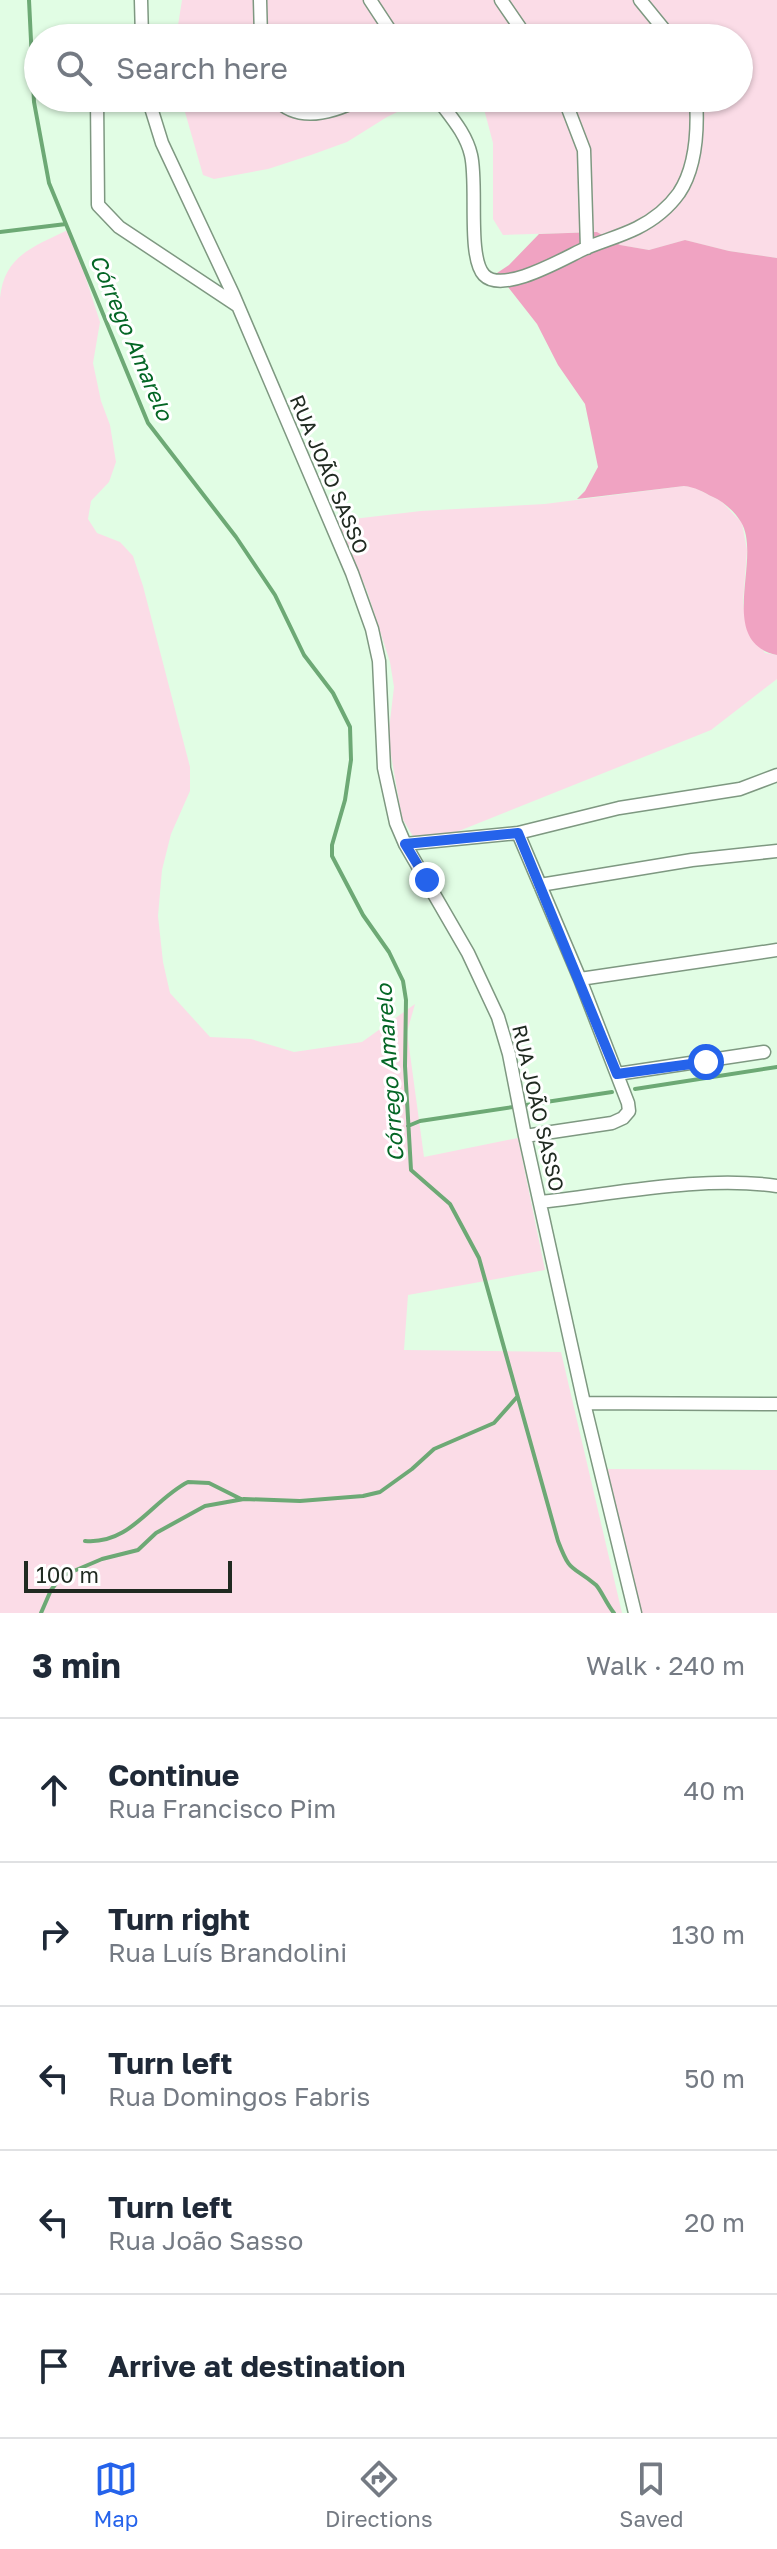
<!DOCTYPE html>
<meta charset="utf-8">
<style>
:root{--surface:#fff;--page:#f6f6f7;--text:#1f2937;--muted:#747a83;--line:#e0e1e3;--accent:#2563eb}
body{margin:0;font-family:"Golos Text",sans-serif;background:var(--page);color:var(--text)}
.scale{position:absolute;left:24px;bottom:20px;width:208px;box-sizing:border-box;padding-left:8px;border:4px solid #202a21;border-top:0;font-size:22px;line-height:28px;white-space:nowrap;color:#202a21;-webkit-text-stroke:6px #fff;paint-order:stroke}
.stop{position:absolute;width:24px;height:24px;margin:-18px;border:6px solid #2563eb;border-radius:50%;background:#fff}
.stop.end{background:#2563eb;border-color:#fff;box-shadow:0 2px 8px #0008}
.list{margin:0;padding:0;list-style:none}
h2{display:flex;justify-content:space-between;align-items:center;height:104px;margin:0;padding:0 32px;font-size:34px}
h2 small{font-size:26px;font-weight:400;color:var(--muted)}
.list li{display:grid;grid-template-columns:52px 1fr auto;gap:24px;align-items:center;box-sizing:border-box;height:144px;padding:0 32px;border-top:2px solid var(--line)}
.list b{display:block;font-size:30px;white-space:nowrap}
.list p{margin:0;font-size:26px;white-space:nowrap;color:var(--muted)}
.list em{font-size:26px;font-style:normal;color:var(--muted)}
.icon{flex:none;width:44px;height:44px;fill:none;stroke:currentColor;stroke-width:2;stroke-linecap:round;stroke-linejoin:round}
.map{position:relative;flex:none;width:777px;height:1613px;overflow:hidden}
.search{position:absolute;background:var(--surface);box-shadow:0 2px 6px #0004;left:24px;right:24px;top:24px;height:88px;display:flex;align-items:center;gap:20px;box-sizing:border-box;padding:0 28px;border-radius:44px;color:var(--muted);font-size:30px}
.sheet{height:824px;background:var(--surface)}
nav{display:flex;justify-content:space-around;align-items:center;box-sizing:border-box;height:112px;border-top:2px solid var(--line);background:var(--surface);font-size:22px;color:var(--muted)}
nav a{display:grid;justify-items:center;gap:4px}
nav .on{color:var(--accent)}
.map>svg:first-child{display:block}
.green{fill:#fbdce7}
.forest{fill:#f0a3c2}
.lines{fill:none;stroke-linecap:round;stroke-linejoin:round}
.stream{stroke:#6da975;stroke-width:4}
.street-casing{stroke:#7e9881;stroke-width:15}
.street{stroke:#fff;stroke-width:12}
.route{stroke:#2563eb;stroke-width:10}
.labels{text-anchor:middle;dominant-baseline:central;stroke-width:6;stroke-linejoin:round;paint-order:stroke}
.street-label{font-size:20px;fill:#202a21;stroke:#fff}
.water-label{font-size:22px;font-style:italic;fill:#046625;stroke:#fff}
</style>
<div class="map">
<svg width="777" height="1613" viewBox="0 0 777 1613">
<rect width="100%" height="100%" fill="#e1fde4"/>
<path class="green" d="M182,0H777V258L729,251L685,240L649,250L620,245L597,232L503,235L493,219V143L484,109L470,98H739V38H176Z
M181,98H426L387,117L347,142L311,155L268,169L214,179L203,175Z
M70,229L100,322L93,363L101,401L110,425L116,462L109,482L91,501L88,519L97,533L120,542L133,556L143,586L190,767V791L171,834L162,870L158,916L163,962L170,993L210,1037L251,1039L294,1052L362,1042L415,1004L407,1032L424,1157L518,1138L545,1270L408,1295L404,1350L561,1352L622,1613H0V298C4,255 35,246 70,229Z
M684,486L693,487L721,501L742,523L747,550L743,602L746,626L765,653L777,655V679L711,730L444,837L414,838L402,818L388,738L394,687L390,662L367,591L336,521L421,511L545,504Z
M605,1469L777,1470V1613H639Z"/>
<path class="forest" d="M597,232L620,245L649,250L685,240L729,251L777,258V655C715,642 763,558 741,522C735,512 723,501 713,497C703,492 695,487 684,486L577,499L585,491L598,467L585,404L558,365L537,324L497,273L509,265L539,234Z"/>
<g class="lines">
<path class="stream" d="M29,0L34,102L49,183L148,423L236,537L275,595L304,655L333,693L350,727L351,760L345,800L332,845V856L363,915L389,952L403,981L406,1000L405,1066L411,1170L450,1204L479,1258L558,1541C571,1575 571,1564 596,1585C601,1590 607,1605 614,1613
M0,232L66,224
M635,1089L777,1067
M408,1126L420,1121L612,1092
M85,1541C131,1545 152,1500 188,1482L209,1483L241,1499
M41,1613L51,1590L62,1576L102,1559L138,1550L156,1533L205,1506L244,1499L300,1501L363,1496L380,1492L412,1469L434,1449L494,1423L517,1397"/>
<g class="street-casing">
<path id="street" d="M141,0L142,38
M260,0L261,38
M370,0L395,38
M501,0L527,38
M640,0L671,38
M97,98L98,205L119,227L238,306
M148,98L162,143L233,294L352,573L372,629L379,661L384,768L396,823L405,844L468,953L498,1017L509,1054L525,1136L584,1403L635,1613
M275,98C298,124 335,112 362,98
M437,98C450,116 466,133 471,155C478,184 467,257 484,275C503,295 566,257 586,248C603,241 621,236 637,228C653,220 669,207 679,193C697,166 698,129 696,98
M564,98L584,150L587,248
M518,833L580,979L628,1103L629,1111L623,1118L612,1123L525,1136
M405,844L518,833L619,808L740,789L777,775
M540,885L692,860L777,851
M580,979L777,950
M617,1074L764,1052
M540,1202C614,1194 704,1175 777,1186
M584,1403L777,1404"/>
</g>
<use href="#street" class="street"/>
</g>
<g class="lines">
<path class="route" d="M427,880L405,844L518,833L617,1074L706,1062"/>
</g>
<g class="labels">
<g class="street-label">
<text transform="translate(330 474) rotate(67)">RUA JOÃO SASSO</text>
<text transform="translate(539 1108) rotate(77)">RUA JOÃO SASSO</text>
</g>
<g class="water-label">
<text transform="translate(132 337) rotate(67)">Córrego Amarelo</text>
<text transform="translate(389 1073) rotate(-94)">Córrego Amarelo</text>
</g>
</g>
</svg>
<div class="scale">100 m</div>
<div class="stop" style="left:706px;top:1062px"></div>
<div class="stop end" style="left:427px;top:880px"></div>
<div class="search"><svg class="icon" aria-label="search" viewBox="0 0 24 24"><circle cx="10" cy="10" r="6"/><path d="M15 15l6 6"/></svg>Search here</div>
</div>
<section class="sheet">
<h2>3 min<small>Walk · 240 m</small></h2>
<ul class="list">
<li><svg class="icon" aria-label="ahead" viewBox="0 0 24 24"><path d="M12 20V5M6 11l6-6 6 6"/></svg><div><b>Continue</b><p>Rua Francisco Pim</p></div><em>40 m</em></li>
<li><svg class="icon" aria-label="right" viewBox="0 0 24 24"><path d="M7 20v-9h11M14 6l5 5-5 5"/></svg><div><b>Turn right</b><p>Rua Luís Brandolini</p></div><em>130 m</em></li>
<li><svg class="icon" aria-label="left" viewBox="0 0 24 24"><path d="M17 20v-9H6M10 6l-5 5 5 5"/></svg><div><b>Turn left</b><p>Rua Domingos Fabris</p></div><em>50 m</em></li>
<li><svg class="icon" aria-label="left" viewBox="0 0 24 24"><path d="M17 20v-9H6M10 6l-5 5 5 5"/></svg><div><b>Turn left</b><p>Rua João Sasso</p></div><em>20 m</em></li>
<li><svg class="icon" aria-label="arrive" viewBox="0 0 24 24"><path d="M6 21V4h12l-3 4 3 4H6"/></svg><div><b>Arrive at destination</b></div></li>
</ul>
</section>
<nav>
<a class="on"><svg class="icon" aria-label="map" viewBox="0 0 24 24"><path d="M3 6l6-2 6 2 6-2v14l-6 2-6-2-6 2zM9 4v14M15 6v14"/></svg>Map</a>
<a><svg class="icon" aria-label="directions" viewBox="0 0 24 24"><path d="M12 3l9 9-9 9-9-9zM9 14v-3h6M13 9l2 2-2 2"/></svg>Directions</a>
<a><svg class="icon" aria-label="saved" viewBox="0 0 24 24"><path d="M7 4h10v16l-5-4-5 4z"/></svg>Saved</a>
</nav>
